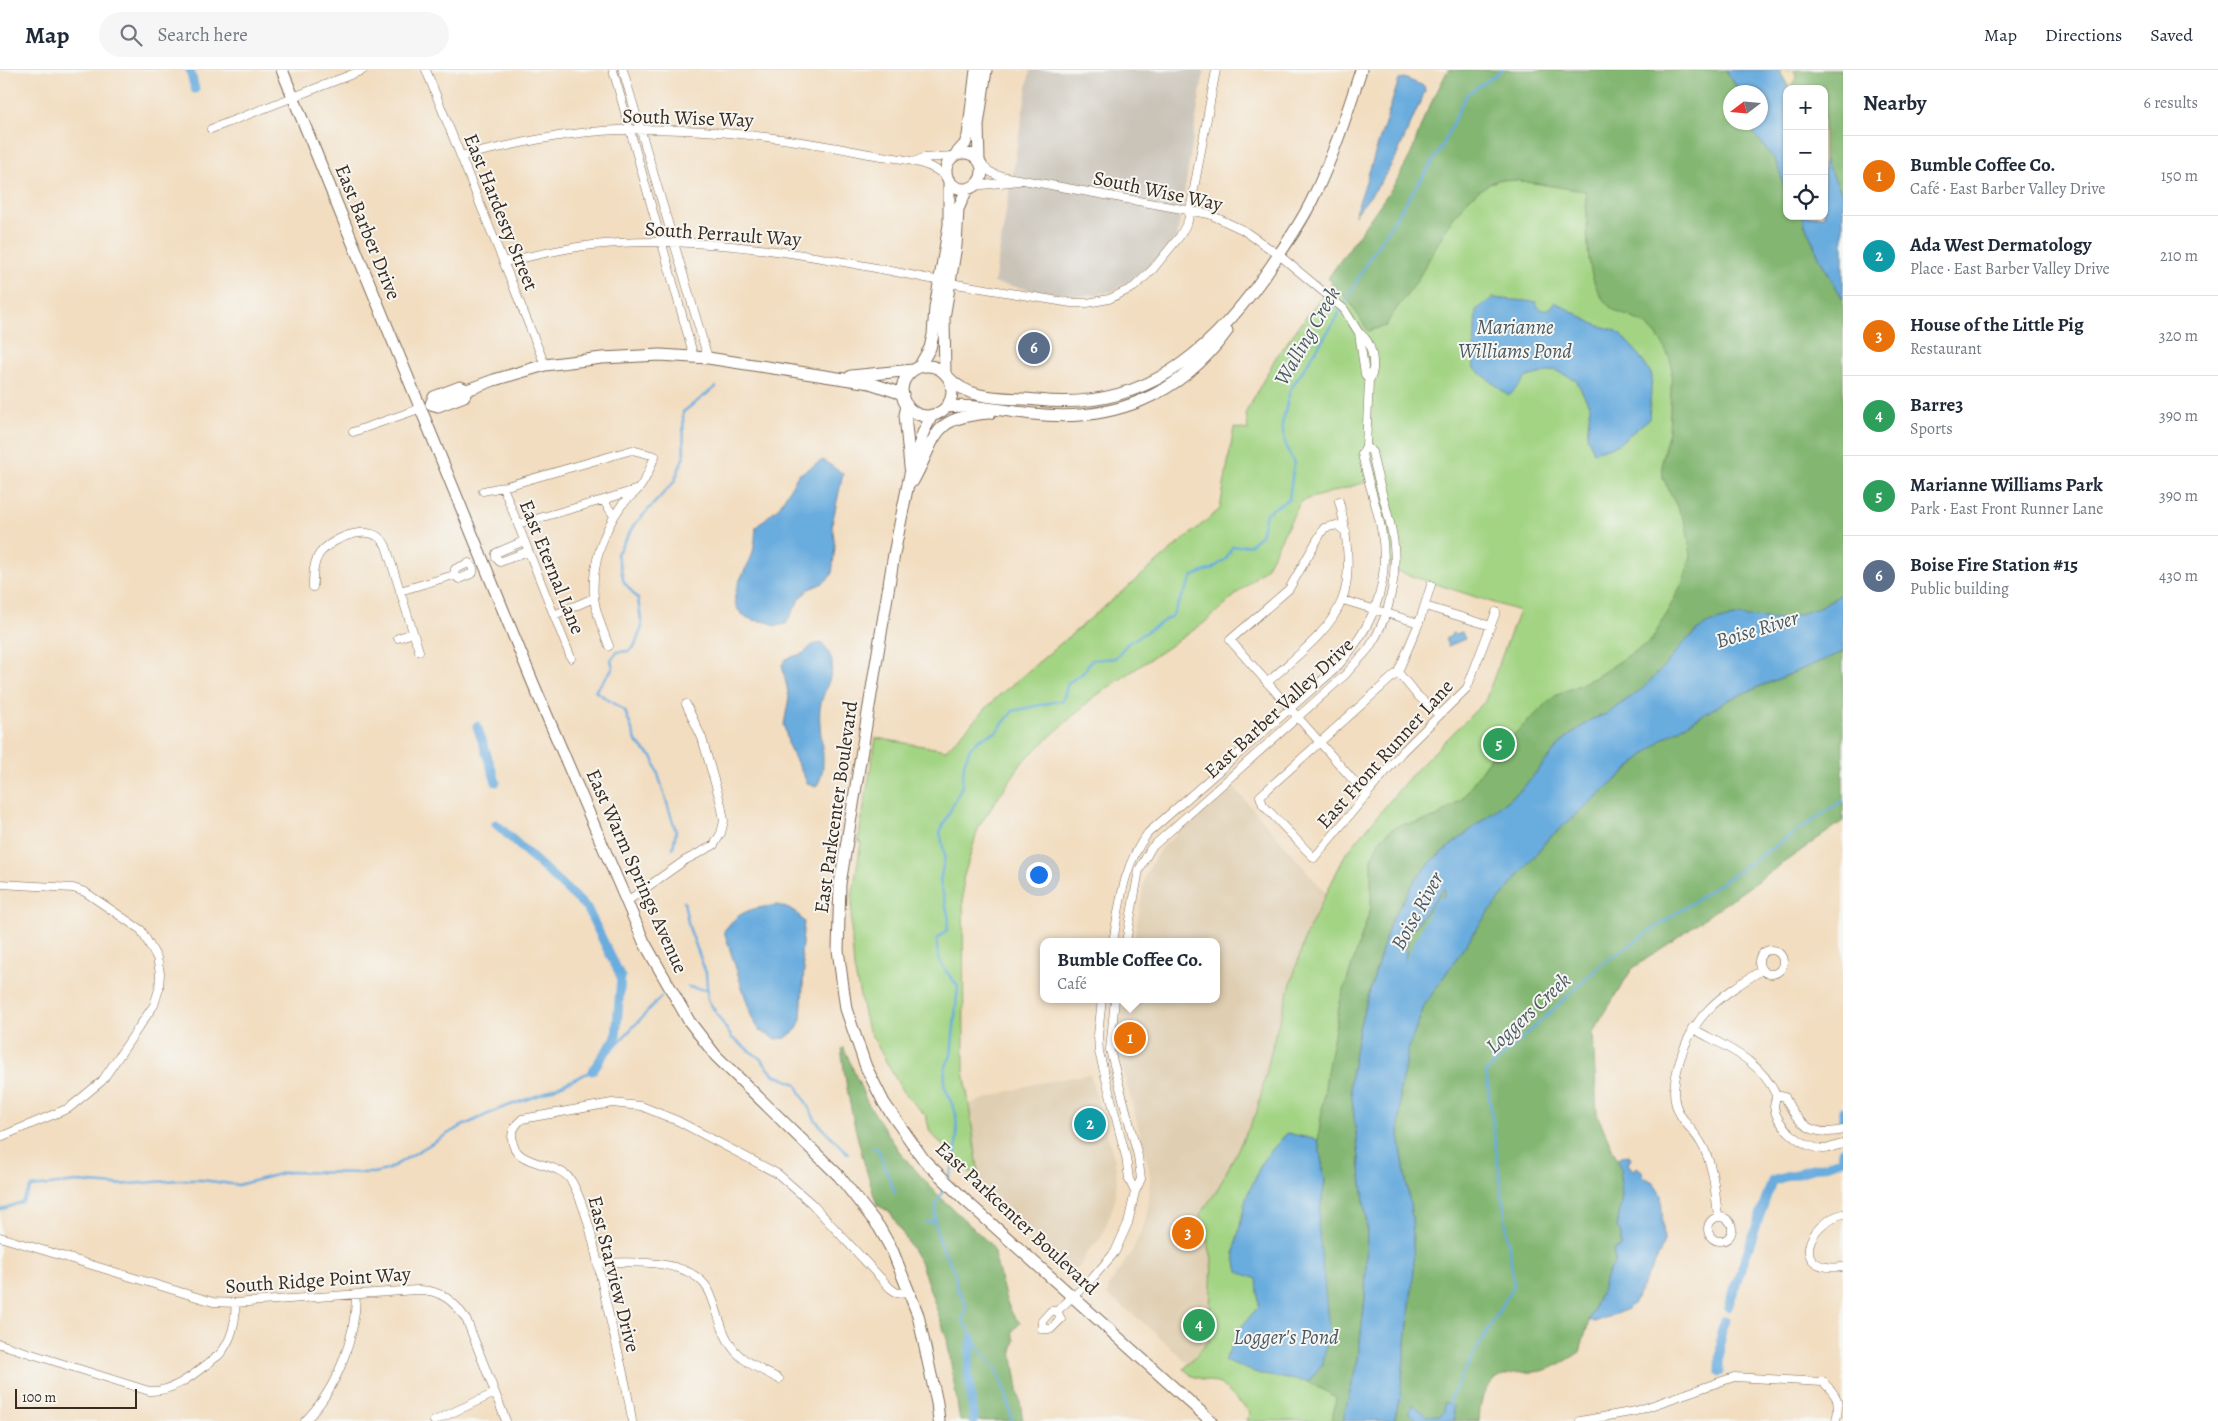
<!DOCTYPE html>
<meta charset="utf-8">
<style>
:root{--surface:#fff;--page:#f6f6f7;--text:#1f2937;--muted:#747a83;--line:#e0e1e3;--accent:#1a73e8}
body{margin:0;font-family:Alegreya,serif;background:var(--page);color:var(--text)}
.controls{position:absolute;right:15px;top:15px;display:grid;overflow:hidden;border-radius:10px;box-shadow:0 1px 4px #0004}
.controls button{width:45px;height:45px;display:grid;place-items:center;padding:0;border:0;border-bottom:1px solid var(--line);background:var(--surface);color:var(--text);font:25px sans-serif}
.compass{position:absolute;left:1723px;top:15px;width:45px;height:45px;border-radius:50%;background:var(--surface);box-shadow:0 1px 4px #0004;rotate:254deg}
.scale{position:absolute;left:15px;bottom:12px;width:122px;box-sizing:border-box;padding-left:5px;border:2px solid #3b2a1e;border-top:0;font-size:14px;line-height:18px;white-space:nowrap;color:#3b2a1e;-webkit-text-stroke:4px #f6f6f2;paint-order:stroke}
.you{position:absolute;left:1038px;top:804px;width:18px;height:18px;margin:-12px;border:4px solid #fff;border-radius:50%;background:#1a73e8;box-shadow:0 0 0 8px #1a73e833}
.badge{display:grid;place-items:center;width:32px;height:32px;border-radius:50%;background:var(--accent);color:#fff;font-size:16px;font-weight:700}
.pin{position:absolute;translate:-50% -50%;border:2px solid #fff;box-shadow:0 1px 5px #0006}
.popup{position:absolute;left:1040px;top:868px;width:180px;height:65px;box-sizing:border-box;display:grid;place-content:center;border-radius:10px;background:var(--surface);filter:drop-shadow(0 1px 4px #0005);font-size:16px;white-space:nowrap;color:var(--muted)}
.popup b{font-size:19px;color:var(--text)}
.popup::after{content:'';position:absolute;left:50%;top:100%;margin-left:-10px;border:10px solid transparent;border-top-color:var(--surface)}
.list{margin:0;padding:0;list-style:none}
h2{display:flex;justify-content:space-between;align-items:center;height:65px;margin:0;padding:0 20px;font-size:21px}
h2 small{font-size:16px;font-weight:400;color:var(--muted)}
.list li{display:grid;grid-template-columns:32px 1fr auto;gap:15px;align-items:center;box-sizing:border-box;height:80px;padding:0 20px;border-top:1px solid var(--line)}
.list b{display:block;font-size:19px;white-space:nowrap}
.list p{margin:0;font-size:16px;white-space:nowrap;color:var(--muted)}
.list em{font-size:16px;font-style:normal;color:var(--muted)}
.icon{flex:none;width:28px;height:28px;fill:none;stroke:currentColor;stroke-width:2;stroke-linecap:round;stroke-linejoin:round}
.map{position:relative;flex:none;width:1843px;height:1351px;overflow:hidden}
header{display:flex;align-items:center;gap:30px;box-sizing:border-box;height:70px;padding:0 25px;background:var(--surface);border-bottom:1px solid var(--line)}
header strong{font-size:24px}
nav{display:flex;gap:28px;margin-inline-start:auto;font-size:18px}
.search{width:350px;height:45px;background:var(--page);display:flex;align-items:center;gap:12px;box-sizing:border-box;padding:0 18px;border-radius:28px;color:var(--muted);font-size:19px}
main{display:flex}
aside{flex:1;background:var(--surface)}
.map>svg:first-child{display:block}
.built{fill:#dfceb1}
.industrial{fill:#c9c3b8}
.green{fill:#a3d483;stroke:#6f7f50}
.forest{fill:#82b671;stroke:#5e7048}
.sand{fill:#eeda9e;stroke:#94825e}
.water{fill:#69acde;stroke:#526b7e;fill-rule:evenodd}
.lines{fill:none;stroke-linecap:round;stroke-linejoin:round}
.stream{stroke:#69acde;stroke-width:2.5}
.canal{stroke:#69acde;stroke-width:9}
.river{stroke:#69acde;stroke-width:15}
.street-casing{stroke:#7b6957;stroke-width:9}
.secondary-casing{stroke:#7b6957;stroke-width:13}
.street{stroke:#fff;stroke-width:8}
.secondary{stroke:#fff;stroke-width:11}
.labels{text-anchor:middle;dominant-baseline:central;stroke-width:4;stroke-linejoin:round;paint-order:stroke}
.street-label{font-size:20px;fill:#3b2a1e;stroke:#f6f6f2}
.water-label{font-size:21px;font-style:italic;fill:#4b5861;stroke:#f6f6f2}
</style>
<header>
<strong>Map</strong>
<div class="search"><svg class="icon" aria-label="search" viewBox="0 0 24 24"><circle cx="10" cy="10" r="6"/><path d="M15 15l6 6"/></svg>Search here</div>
<nav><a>Map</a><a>Directions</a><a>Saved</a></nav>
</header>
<main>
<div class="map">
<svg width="1843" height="1351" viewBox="0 0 1843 1351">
<rect width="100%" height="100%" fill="#f6f6f2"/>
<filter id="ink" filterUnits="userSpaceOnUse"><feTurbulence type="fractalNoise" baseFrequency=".02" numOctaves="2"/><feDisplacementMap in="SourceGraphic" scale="10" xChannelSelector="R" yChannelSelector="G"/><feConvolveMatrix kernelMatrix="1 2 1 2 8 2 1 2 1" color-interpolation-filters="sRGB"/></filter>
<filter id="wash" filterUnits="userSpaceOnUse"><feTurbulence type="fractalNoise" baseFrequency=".0096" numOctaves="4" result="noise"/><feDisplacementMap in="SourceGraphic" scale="20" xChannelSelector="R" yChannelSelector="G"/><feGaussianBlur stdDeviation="1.12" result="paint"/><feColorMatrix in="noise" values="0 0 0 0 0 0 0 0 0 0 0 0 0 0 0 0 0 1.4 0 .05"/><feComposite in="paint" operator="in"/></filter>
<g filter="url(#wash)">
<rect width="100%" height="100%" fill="#f2ddc0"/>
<path class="built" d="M1231,714L1326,823L1306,865L1257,1042L1216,1122L1200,1144L1212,1188L1209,1272L1189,1294L1139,1249L1108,1226V1217L1132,1181L1143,1158L1148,1138L1150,1112L1149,1098L1120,988L1117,968L1124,929H1216V872H1134L1145,806L1161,778Z
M1090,1004L1115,1091L1117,1109L1114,1134L1101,1168L1086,1183L1079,1198H1066L1010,1140L980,1113L969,1034L1033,1014Z"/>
<path class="industrial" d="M1030,0H1204L1177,167L1146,200L1111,222L1074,227L994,213Z"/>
<path class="green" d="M1652,0L1843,518L1382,852L1352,1279L1333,1351H1247L1250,1342L1220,1314L1192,1306L1184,1299L1209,1271L1212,1188L1200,1144L1216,1122L1257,1042L1275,965L1306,865L1345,785L1413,703L1485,631L1519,541L1390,499L1388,460L1373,410L1301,431L1266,498L1204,553L1094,627L1023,691L979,756L963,809L964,1000L980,1113L930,1062L926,1046L903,1022L867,957L854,899L851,857L852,828L861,772L858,771L876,668L946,680L995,629L1220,439L1234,358L1248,360L1246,342L1276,287L1350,189Z"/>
<path class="forest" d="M1448,0H1726L1740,22H1730V52L1752,53C1755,68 1765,76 1774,89C1783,102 1787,130 1787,146H1801L1821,191L1843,229V523L1816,539L1782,549H1762L1663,598L1641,620L1606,644L1590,650L1564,670L1522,719L1434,789L1416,809L1390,853L1359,958L1350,1012L1367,1156L1365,1229L1358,1289L1343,1351H1332L1336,1327L1308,1312L1323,1293L1318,1152L1325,1111L1318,1070L1327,1002L1340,932L1371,837V789L1379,771L1392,759L1401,754L1416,753L1437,747L1462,729L1491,686L1555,626L1596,607L1652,570L1683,512L1691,486L1686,455L1663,408L1662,388L1669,361L1672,296C1667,279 1656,259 1639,251C1628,245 1614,243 1606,233C1581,203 1590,158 1585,121C1571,120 1507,107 1498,110C1455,127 1439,175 1416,212C1407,227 1394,239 1386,256L1368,261L1352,235L1328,208L1396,112L1411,84L1425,45Z
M1794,0H1843V125L1824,89V19H1790L1796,7Z
M1843,582V751L1632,899L1593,962L1597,1044L1622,1100L1620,1105L1622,1126L1617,1157L1621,1164V1177L1613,1180C1615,1189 1616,1194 1609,1200L1589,1251L1580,1282C1568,1290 1555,1298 1541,1301C1533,1303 1523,1302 1514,1303C1484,1309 1481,1325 1479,1351H1394L1400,1326L1414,1200L1412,1148L1399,1066L1400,1018L1409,977L1425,934L1482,851L1547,770L1664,668L1730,629Z
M1445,817C1445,826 1439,831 1436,839C1426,866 1423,887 1406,911L1403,908L1408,865Z
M844,978L867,1032L901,1084L937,1124L992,1176L1006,1230L1013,1245L1020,1253L1012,1262L1015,1270L1012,1281L1023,1351H960L947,1269L921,1194L890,1142L877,1135C861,1085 848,1036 842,984L841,979Z"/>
<path class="sand" d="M1779,0H1794L1796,7L1790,19Z"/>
<path class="water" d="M1726,0H1779L1789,19H1787V124L1776,91L1754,64L1752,53L1760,52V22H1740Z
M1404,8L1424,16L1425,21L1396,87L1379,115L1355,145L1399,10Z
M1824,89L1843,125V229L1821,191L1801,146H1824Z
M1493,228L1536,232L1538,237L1543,240L1551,238L1555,232L1596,255L1616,260L1636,281L1652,305L1649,349L1617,375L1594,382L1587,366L1590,337L1576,310L1555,300L1527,307L1509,326L1473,297L1476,240Z
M823,390L843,404L832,454L835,476L832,505L823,513L809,519L799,530L786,554L775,556C767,549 755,553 746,547C722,532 743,506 751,488C755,479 755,466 756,457L779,437L798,405Z
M1843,523V582L1730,629L1664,668L1547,770L1482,851L1425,934L1409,977L1400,1018L1399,1066L1412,1148L1414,1200L1400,1326L1394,1351H1343L1358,1289L1365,1229L1367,1156L1350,1012L1359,958L1390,853L1416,809L1434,789L1522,719L1564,670L1590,650L1606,644L1641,620L1663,598L1683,573L1706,554L1734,546L1782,549L1816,539ZM1444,818C1446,825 1439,832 1436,839C1427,864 1424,889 1406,911L1403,908L1408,865Z
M1462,562L1465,569L1448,576L1445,569L1451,566L1452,563L1456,564Z
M821,573C828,580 833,588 832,597C831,611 822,624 820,638C817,664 831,695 816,717L808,714L789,677L784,655L789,627L782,595L786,589L804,583L812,575Z
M779,835L796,842L804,852L801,884L804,899L801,949L797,959L786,968L776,969L760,961L752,948L724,861C740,839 754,838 779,835Z
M1287,1063L1318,1070L1325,1111L1318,1152L1329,1260L1323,1293L1308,1312L1263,1305L1224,1291L1242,1256L1259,1236L1257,1209L1238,1202L1234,1183L1246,1128L1263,1090Z
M1629,1086L1631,1089L1628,1094L1633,1100L1637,1097L1643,1102L1644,1107L1653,1112L1661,1125L1664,1171L1660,1183L1633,1234L1628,1239L1595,1252L1589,1251L1609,1200C1616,1194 1615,1189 1613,1180L1621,1177V1164L1617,1158L1622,1126L1620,1104L1622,1100L1617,1091L1620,1087Z
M1444,1332L1453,1336L1454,1351H1419L1408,1343L1413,1334L1426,1346L1440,1345L1444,1342Z"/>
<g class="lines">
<path class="stream" d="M673,778L676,762L653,688L637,673L625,641L595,621L613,598L611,590L617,582L628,581L634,577L642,557L638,529L624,512L617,484L635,454L674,412L684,386L683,342L716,317
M684,832L689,857L706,903L708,930L732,968L761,989L773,1004L796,1014L816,1051L848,1084
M688,917L707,920
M873,1078L878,1079L895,1123
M948,1109L955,1092L957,1064L956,1044L944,1015L945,999L951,985L958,916C944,900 936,891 937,869L947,860L949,849L940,811L945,786L940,762L962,716L964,694L970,678L979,669L996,662L1013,641L1063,630L1068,613L1082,604L1092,590L1115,588L1128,573L1172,546L1193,506L1212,499L1226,489L1232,477L1250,475L1261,465L1266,443L1289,429L1294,393L1286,377L1282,355L1290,320L1331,257L1369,189L1442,77L1466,25L1503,0
M945,1116L936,1135L935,1151L939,1172L954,1200L957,1219L963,1228L966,1236L963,1250L979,1279L997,1300L1006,1324L1012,1351
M0,1140L22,1132L31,1117L77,1112L117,1115L180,1110H202L238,1115L287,1102L373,1103L387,1100L456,1059L499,1039L542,1024L592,1001L661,927
M926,1153L935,1151
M1398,1325L1402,1330
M1449,1337L1452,1323L1514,1215L1486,1002L1602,894L1843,730"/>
<path class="canal" d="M190,0L195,19
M477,656L496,712
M496,754L587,838L621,907L616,967L592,1001
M1843,1053V1041
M1728,1237L1772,1111L1842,1090V1081
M972,1268L968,1302L974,1351
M1720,1302L1721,1262L1725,1250"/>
<path class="river" d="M1395,928L1441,835"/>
</g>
</g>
<g filter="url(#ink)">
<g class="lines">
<g class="street-casing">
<path id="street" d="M426,0L545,295
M613,0L694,287
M623,0L708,288
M211,59L363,0
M461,86C495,79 530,70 565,65C660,51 776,65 869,84C895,89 929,89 947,108
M979,91L987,100L996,105L1209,144L1243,160L1279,185L1344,239L1359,263L1365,304L1369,311L1366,376L1362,384C1367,409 1376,433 1381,458C1392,516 1372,559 1334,600L1148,763C1123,795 1120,833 1113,872
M914,92L923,88L953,86
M973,116L1019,111
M504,192C533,186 563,178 593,175C707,163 828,188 940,211
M950,213L1071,233H1087L1109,229L1134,217L1153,199L1180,166L1188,151L1216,0
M1359,263C1373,271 1377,299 1369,311
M353,362L419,339
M503,417L571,588
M483,421L503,417L632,380L655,386C651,395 648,405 642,414C637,423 627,428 621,436C603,461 591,497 594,528C596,545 603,560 609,576
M614,446L603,430L635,420
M518,454L603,430
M1346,462L1337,455L1324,458L1289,519L1230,570L1367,726
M524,471L496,483V488L500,492L528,481
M469,493L473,498V503L459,509L454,505L455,499Z
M1431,515L1419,553L1398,602L1260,726L1263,735L1314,788L1402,682L1467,618L1496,542
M313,517C313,506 313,492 320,483C334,466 375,451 386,476L419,581
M400,521L454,505
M1343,530L1419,553
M1425,536L1491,556
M554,545L594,528
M398,568L413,563
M1398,602L1416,624L1439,645
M1267,613C1292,589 1329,564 1342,530C1353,503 1346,458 1339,431
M0,814L73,818L85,822L141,860L157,888L160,903L159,919L154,935L102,1011L69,1038L0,1067
M626,832L684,791L714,775L721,763L724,751L721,734L702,668L686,634
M1126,872L1139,800L1151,778L1346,604C1353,595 1362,587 1369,578C1392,544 1400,496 1391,457C1385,432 1377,408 1372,382L1366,376
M1759 892a12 12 0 1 1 24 0a12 12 0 1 1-24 0Z
M1102,929L1098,965L1099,982L1126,1087L1129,1109L1135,1122
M1692,958C1725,977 1760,989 1776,1025
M1843,1060C1813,1067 1797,1055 1785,1027L1776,1025C1776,1028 1774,1034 1774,1037C1777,1057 1804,1078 1823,1079C1829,1079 1837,1075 1843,1074
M1843,1144C1807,1153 1789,1203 1843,1197
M1718,1146C1715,1122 1714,1095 1701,1073C1693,1059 1680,1050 1676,1035C1672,1023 1675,1009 1678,997C1691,945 1719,927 1762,900
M1708 1159a12 12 0 1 1 24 0a12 12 0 1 1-24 0Z
M0,1167L213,1232L235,1233L416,1220C440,1219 455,1231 467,1251L506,1351
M597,1193C629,1192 694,1187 710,1223C719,1243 721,1266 737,1283C748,1295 765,1301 779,1309
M1057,1241L1061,1249L1051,1259H1042V1251L1051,1241H1057L1090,1211L1115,1182L1128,1153L1135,1122L1141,1109L1138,1086L1110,980L1115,929
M0,1274L149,1321C177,1322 197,1301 219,1285C231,1272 237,1251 235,1233
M305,1351C337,1319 356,1268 356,1224
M434,1351L495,1323
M632,1351C627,1311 615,1272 606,1232C597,1193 591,1147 572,1112C559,1089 513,1099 512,1068C512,1060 516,1054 522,1049L612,1033L641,1036L678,1051L778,1104L811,1133L890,1218L897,1223L910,1222
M1580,1351L1636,1341L1734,1307L1823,1312C1837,1325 1841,1331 1836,1351"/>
</g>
<g class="secondary-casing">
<path id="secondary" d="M282,0L533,613L644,872L689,951L716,986L839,1106L879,1157L893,1182L918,1245L937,1333L939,1351
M946 101a18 18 0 1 1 36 0a18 18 0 1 1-36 0Z
M956,84L965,74L968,66L976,0
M979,91L978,55L986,0
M902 321a25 25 0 1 1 50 0a25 25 0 1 1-50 0Z
M919,297L930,278L933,265L935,238L949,155V111
M945,304L944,248L956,176L958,139L967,119
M851,306L913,300
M948,307C970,332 1006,327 1037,330C1142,342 1208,285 1265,205C1282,180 1301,154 1313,128C1333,87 1347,43 1361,0
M467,320L460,317L434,327L431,334L438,336L464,326L467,320L494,310L545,295L602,288L660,285L708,288L870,313L903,324
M907,335L905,345L910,397
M946,337C975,334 1004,341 1033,344C1112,353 1180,326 1227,261
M932,345L923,363L910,404L894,484L840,814L838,880L846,939L866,997L884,1033L924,1090L966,1131L1211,1351
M913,411C938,366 930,347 990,343"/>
</g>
<use href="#street" class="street"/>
<use href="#secondary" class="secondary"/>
</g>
</g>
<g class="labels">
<g class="street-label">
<text transform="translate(688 48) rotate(2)">South Wise Way</text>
<text transform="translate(1158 121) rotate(12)">South Wise Way</text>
<text transform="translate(501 142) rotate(68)">East Hardesty Street</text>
<text transform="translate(368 162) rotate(68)">East Barber Drive</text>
<text transform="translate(723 164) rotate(4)">South Perrault Way</text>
<text transform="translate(552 497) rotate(68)">East Eternal Lane</text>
<text transform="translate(1279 638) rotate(-43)">East Barber Valley Drive</text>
<text transform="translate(1385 684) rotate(-48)">East Front Runner Lane</text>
<text transform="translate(836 737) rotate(-82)">East Parkcenter Boulevard</text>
<text transform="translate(637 801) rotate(66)">East Warm Springs Avenue</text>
<text transform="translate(1017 1148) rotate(43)">East Parkcenter Boulevard</text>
<text transform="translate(614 1204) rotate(76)">East Starview Drive</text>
<text transform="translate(318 1210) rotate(-4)">South Ridge Point Way</text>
</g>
<g class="water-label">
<text x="1515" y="257">Marianne<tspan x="1515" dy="24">Williams Pond</tspan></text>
<text transform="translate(1307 266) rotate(-60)">Walling Creek</text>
<text transform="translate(1757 559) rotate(-17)">Boise River</text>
<text transform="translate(1417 841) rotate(-61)">Boise River</text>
<text transform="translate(1528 943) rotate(-43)">Loggers Creek</text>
<text x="1286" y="1267">Logger's Pond</text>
</g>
</g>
</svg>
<div class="controls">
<button>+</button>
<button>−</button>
<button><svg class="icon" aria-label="locate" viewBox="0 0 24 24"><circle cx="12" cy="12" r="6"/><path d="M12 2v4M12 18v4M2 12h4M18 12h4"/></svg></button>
</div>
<svg class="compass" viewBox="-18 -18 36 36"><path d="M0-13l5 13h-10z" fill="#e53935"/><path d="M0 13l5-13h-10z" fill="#747a83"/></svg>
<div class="scale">100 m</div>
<div class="you"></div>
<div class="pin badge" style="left:1130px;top:968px;background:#e8710a">1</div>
<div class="popup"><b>Bumble Coffee Co.</b>Café</div>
<div class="pin badge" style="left:1090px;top:1054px;background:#0f9aa8">2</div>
<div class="pin badge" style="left:1188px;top:1163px;background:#e8710a">3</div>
<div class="pin badge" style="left:1199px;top:1255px;background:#2e9e5b">4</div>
<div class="pin badge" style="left:1499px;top:674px;background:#2e9e5b">5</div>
<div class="pin badge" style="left:1034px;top:278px;background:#5c6f8a">6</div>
</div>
<aside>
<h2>Nearby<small>6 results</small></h2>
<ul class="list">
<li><span class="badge" style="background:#e8710a">1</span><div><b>Bumble Coffee Co.</b><p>Café · East Barber Valley Drive</p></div><em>150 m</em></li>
<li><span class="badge" style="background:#0f9aa8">2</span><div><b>Ada West Dermatology</b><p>Place · East Barber Valley Drive</p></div><em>210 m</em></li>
<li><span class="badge" style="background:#e8710a">3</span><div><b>House of the Little Pig</b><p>Restaurant</p></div><em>320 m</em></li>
<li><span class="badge" style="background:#2e9e5b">4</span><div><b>Barre3</b><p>Sports</p></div><em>390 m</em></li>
<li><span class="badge" style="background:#2e9e5b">5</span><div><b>Marianne Williams Park</b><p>Park · East Front Runner Lane</p></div><em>390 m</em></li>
<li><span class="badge" style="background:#5c6f8a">6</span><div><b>Boise Fire Station #15</b><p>Public building</p></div><em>430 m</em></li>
</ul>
</aside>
</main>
